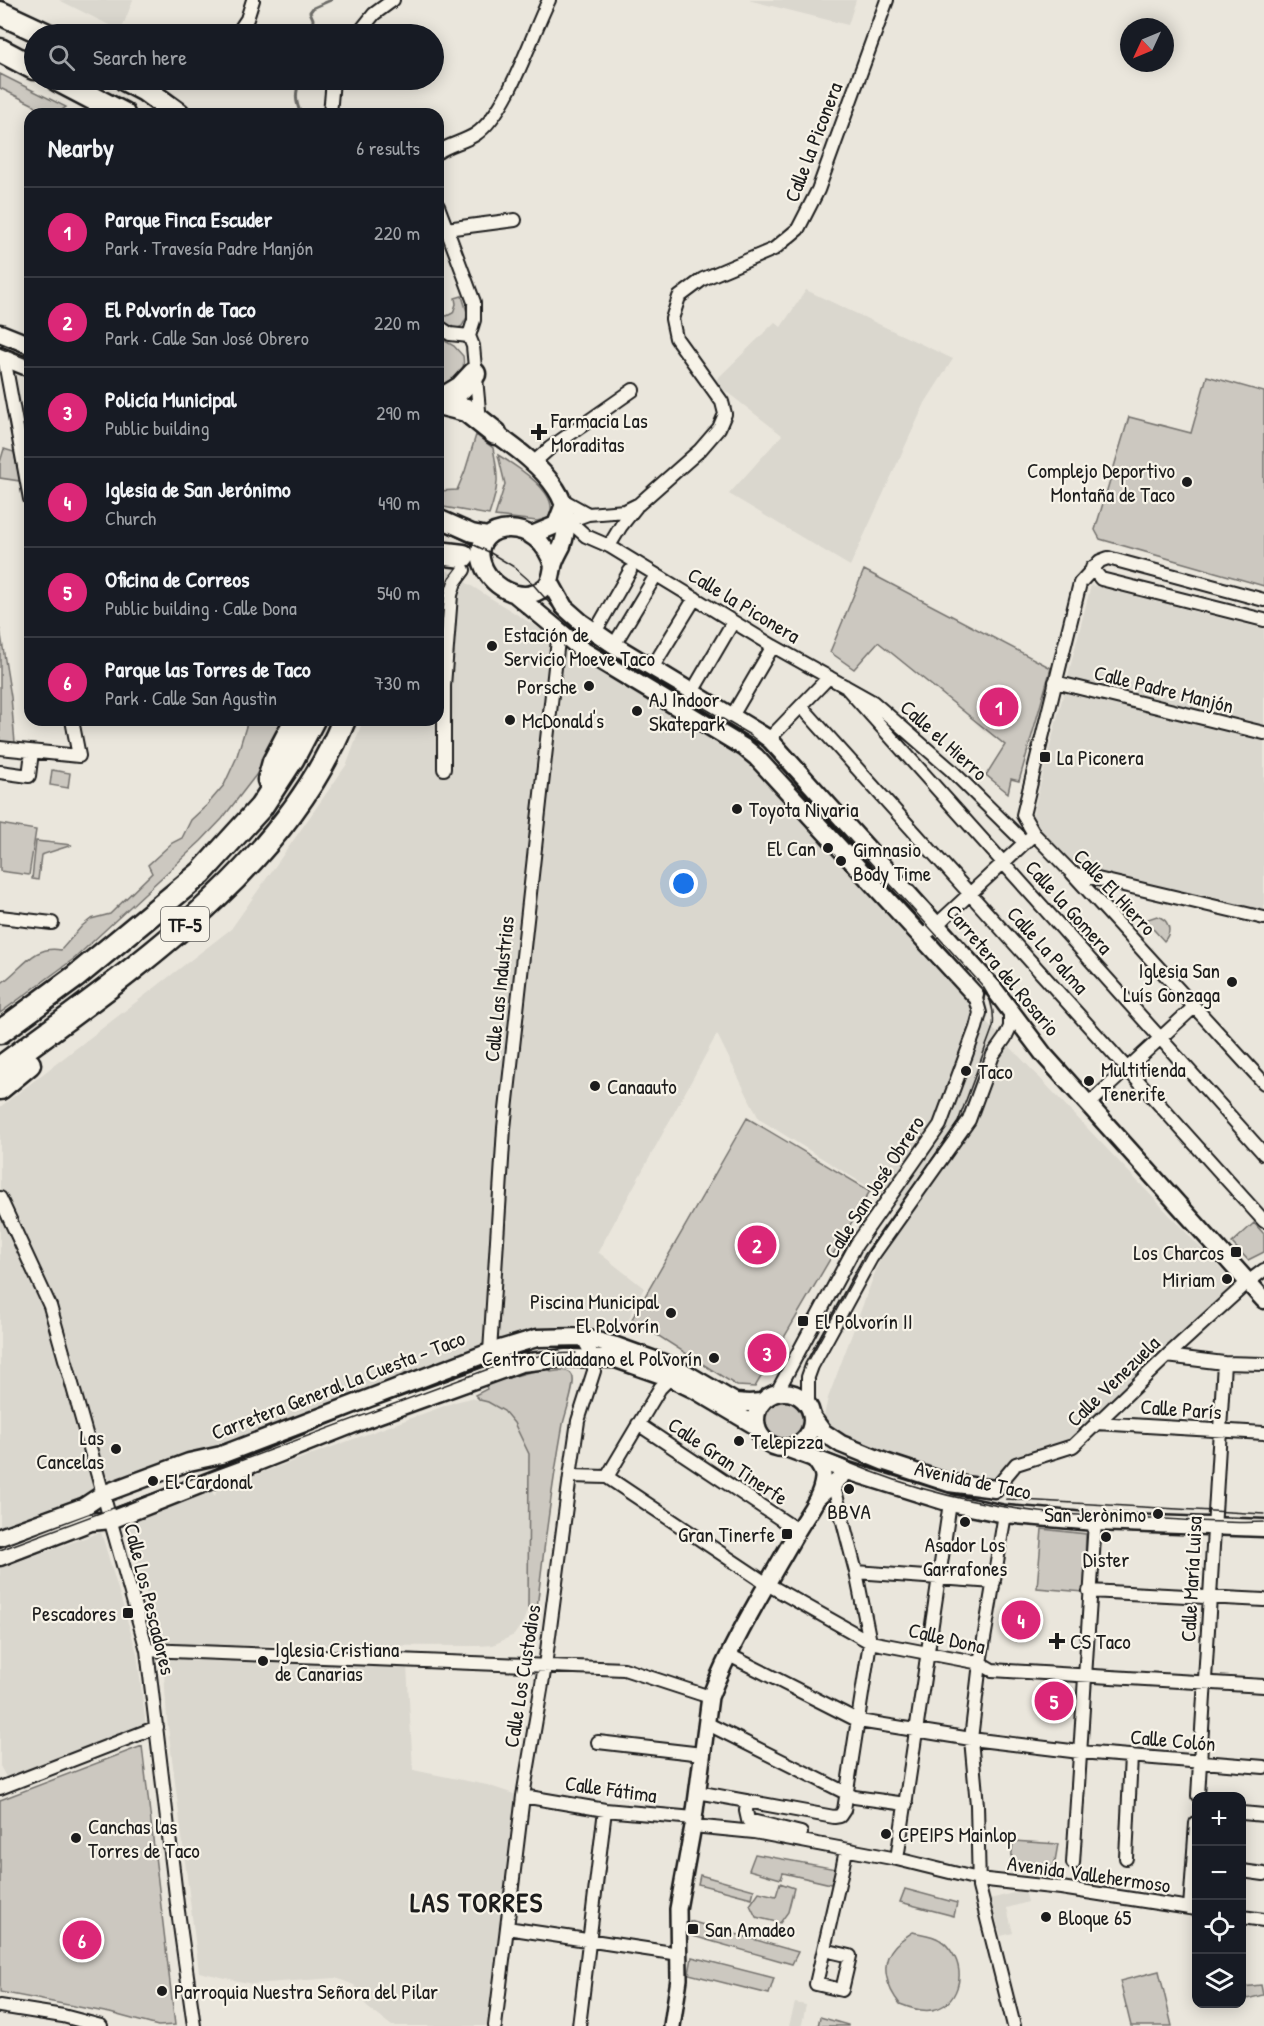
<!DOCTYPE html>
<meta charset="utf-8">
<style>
:root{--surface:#171b24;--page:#20242c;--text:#f1f3f6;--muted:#9ea1a6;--line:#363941;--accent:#db2777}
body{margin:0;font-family:"Patrick Hand",sans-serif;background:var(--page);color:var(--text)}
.controls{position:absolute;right:18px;bottom:18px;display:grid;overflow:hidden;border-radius:12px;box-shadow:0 3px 15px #0003}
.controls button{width:54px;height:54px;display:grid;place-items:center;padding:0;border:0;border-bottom:2px solid var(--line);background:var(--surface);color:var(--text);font:30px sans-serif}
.compass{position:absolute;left:1120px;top:18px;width:54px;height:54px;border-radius:50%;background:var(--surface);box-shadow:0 3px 15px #0003;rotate:226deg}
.you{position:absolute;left:684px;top:884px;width:21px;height:21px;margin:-15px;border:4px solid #fff;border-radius:50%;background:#1a73e8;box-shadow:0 0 0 9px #1a73e833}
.badge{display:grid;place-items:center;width:39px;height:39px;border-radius:50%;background:var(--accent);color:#fff;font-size:20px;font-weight:700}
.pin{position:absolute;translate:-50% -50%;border:3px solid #fff;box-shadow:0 2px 6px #0006}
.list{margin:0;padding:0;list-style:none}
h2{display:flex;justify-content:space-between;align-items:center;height:78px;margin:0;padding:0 24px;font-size:26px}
h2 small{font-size:20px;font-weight:400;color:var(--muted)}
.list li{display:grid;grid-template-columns:39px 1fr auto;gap:18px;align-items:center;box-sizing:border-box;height:90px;padding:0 24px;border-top:2px solid var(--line)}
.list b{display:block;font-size:22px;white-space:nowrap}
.list p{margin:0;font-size:20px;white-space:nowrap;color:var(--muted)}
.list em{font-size:20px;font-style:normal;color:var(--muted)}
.icon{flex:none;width:33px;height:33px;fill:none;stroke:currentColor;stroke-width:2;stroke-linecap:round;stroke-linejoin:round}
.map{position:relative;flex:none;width:1264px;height:2026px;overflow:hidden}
.search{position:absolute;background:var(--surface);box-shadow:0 3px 15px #0003;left:24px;top:24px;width:420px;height:66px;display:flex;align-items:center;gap:15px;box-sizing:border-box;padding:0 21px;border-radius:33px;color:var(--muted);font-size:22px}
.panel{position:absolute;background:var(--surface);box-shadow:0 3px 15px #0003;left:24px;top:108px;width:420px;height:618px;border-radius:18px}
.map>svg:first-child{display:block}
.built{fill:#dad7ce}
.green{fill:#ccc8c0;stroke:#74726e;stroke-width:1.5}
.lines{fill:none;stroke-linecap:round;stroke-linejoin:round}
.stream{stroke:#6d6c68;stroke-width:3}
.minor-casing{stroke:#1c1c1c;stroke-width:16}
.tertiary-casing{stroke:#1c1c1c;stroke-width:20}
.secondary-casing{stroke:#1c1c1c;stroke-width:21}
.motorway-casing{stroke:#1c1c1c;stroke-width:27}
.minor{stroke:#f7f3e8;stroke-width:12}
.tertiary{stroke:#f7f3e8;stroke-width:15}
.secondary{stroke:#f7f3e8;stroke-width:16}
.motorway{stroke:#f7f3e8;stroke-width:22}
.tram{stroke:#1c1c1c;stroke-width:1.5}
.poi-dot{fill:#1c1c1c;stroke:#f7f3e8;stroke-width:2}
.labels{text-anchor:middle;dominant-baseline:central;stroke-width:4.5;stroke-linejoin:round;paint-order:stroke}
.shield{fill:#f7f3e8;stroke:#5e5c59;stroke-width:1.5}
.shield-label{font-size:20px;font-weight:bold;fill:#1c1c1c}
.street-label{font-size:21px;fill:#1c1c1c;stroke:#f7f3e8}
.poi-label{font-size:21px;fill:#1c1c1c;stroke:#f7f3e8;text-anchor:start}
.district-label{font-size:27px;font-weight:bold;letter-spacing:1.5px;fill:#1c1c1c;stroke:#f7f3e8}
</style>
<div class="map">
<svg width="1264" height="2026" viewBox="0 0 1264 2026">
<rect width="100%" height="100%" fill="#eae6dc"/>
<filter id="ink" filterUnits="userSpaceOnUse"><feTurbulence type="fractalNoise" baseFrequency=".0167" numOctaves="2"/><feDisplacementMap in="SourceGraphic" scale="12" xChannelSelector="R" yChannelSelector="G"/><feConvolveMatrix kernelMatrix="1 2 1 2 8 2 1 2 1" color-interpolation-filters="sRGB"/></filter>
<g filter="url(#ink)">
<path class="built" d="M59,0H133L121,31Z
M748,0H856L848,25Z
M806,290L953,359L925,403L850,566L729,494L782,435L714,382L775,322L781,327Z
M438,565L752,762L962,996L1234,1283L1069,1440L1016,1456L989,1483L869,1449L828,1430L823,1420L828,1398L879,1262L910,1213L759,1119L717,1034L598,1252L644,1288L619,1339L537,1329L0,1528V1107L231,929L347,764L363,720H438Z
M1091,585L1264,629V925L1076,868L1029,829Z
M471,1398L488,1402L504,1411L514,1423L529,1454L528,1608L523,1622L514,1635L493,1645L479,1646L233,1645L236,1662L407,1666L413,1770L487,1785L520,1796L492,2026H392L367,2007L354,1985L336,1978L252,1984L199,1972L167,1719L162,1643L124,1524L212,1492L215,1496L217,1489L455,1402Z
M101,1532L137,1653L146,1727L7,1779L0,1766V1568Z
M1025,1890L1028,1902L1007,1908L1013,1933L1001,1936L990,1899Z
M795,2003L806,2005L802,2024L801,2026H789Z"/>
<path class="green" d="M0,74L66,107L56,114H44L32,104L0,88Z
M462,296L468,315L462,326L453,331L438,321V314L447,316L453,313L456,304L455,298Z
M438,337L454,346L463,356C465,368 462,376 454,384L438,383Z
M1207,376L1264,392V586L1100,539L1095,530L1129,417L1191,433Z
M476,435L493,448C499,478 499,486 489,515L438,506V491L457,490L465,471Z
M4,449L14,452L20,481L0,478V462Z
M498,455C515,465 564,495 548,518L537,521L495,516L505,484Z
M864,570L1051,668L1019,781L1011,779L1008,793L986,775L1005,745L878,642L854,669L830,652Z
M0,629L11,697L15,743L0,742Z
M248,720H286L256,775L222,819L201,841L75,958L0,1013V984C21,971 33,944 61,950L82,926L91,919L110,914L152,873L148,865L172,843L182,838L191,820L207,805L224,785L236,759Z
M52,770L70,773L68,788L50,785Z
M0,824L36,830L29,875L0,871Z
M36,841L72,845L41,855L38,880L32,879Z
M1157,916C1169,920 1173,931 1164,941L1145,920Z
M747,1118L870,1191L755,1387L737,1386L632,1319Z
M1254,1223L1264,1234V1252L1248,1260L1232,1243Z
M549,1367L551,1372C557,1371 568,1368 572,1375C577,1382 565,1414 563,1424C552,1485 544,1546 537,1608H528L529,1454L514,1423L504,1411L488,1402L480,1400L475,1395L487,1389L485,1384Z
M763 1420a21 21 0 1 1 42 0a21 21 0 1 1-42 0Z
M1042,1529L1086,1534L1084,1592L1037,1588Z
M142,1746L175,2025L158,2026L110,2013L0,1992V1800Z
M1013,1841L1058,1844L1054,1867L1011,1863Z
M755,1854L836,1869L831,1884L783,1873L781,1879L749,1870Z
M700,1875L754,1890L752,1898L698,1884Z
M780,1883L794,1888L788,1912L780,1923L756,1917L750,1905L759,1892L776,1896Z
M905,1889L957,1903L954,1916L900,1902Z
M690,1921L798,1952L792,1964L689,1935Z
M913,1932C921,1934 933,1935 940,1940C945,1943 950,1949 953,1954C966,1974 958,2005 932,2010C921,2012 910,2008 900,2004C887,1988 879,1964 894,1947C899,1941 907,1936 913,1932Z
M692,1957L774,1978L769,1994L689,1974Z
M1159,1971L1172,2026H1131L1120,1981Z
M1261,1985L1263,1995L1247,1999L1246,1997L1242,1998V1987Z
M820,2017L848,2025V2026H818Z"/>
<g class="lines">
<path class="stream" d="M312,34L313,19L310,12L313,8L331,0
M300,80C295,93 295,101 301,114"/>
<g class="minor-casing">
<path id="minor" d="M237,34L247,19L253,0
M358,34L374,14L393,0
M330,114L333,80
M438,152C450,144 464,142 476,134C508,112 531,36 549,0
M438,206L474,302V320L469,336
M446,229L515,220
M438,326L450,334L469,336
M469,336L473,346L480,421
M4,357L30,499
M532,464L550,448L633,390
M561,499L588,514
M568,520L586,536L609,546L773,646L873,702L951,770L1025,843
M560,524L588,514L625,511L639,504L700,450L719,428L725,414L722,402L676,338L672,319L679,297L703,279L774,249L798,229L818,190L887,0
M609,546L621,526L636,507
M1092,568L1101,579L1264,620
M595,632L630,571
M614,645L656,575
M652,668L695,598
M1055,682L1264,733
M845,686L1264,1154
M692,692L733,622
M801,706L1264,1221
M732,716L773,646
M769,739L829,677
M0,748L79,756L72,720
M444,769V686L451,595L455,582L464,570
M0,772L29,776L32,752
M1023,815L1080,583L1100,561L1108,558L1264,600
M1034,834L1072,873L1264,1083
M1072,873L1264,918
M0,917L52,923
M918,934L927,933L931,930L1034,834L1023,815
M1088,1105L1194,1007
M0,1198L50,1306L147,1650L177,1904L194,2026
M490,1352L504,1128L559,631
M1167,1356L1224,1363L1264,1364
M777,1392L856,1245L940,1125L976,1028L980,1013L975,995
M808,1405V1377L812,1366L871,1258L969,1120L993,1055L1005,1038L1010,1027V1012
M1096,1423L1264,1433
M638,1424L797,1530
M570,1476L607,1477
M607,1477L767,1584L870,1642L980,1663L992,1670L1264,1686
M607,1477L660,1388L670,1378
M995,1489L1016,1464L1073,1446L1167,1356L1248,1282L1264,1270
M1005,1514L980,1663L971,1739L977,1805L979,1887L1014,2026
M856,1572L994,1582
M1089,1591L1264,1600
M147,1650L624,1669L710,1697
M729,1655L859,1721L971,1739L1080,1752L1264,1767
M706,1723L854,1797L906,1804
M598,1742L702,1754
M0,1788L157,1727
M697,1792L834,1817L840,1816L844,1810L870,1642L856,1572L833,1483
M523,1796L605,1810L694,1818
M1198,1796L1224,1363
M747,1801L746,1811L748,1820L801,1833
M1242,1813L1264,1815
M693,1826L754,1832L897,1859L978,1879L1061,1888L1196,1909
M1126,1858L1131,1756
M897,1859L950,1503
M1073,1863L1095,1522
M1242,1871L1264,1874
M1190,1908L1196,1823
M1242,1917L1264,1920
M507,1928L679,1954
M824,1950L850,1956L842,1990L816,1984C825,1946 833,1908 842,1870L846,1850
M0,2006L63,2016L101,2026
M495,2026L523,1796L545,1666L570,1476L578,1421L594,1371V1358L582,1337
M579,2026L605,1810"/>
</g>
<g class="tertiary-casing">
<path id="tertiary" d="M819,1497L848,1471
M672,2026L679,1979L678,1909L693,1826L710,1697C731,1643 765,1588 794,1537C803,1519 821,1500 823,1479C824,1471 819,1466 814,1459"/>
</g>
<g class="secondary-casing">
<path id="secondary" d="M0,333L30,345
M0,356L30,368
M495,433C516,448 542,467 556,489C568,507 569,526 562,546C559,552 554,560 553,567C551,575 552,581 545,587C522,607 486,585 481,559C473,522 539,514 553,566
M438,518L472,533L488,536
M532,535L556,525L563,507
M550,582L564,607L581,622L614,645L769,739L994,989L1044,1055L1264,1300
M515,594L581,649L745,748L756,757L975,995
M756 1420a28 28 0 1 1 56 0a28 28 0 1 1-56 0Z
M812,1417L823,1432L841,1444L885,1462L949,1483L995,1489
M786,1448L848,1471L950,1503L1005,1514L1095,1522L1264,1528
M0,1537L85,1506L103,1494L189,1462L221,1455L490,1352L537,1338L582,1337L616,1346L677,1368L735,1402L749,1403L761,1402
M0,1557L91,1522L111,1520L377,1415L521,1363L566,1358L616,1359L670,1378L695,1390L756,1426"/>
</g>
<g class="motorway-casing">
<path id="motorway" d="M0,13L45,34
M0,50L34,68
M58,80L123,114
M126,80L145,90L178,114
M438,402L461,388L474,374
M438,403L466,410L495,433
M438,553L463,556
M269,780L274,762L296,720
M0,1032L75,977L201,873L261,807L293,758L313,720
M0,1068C125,975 284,870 344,720
M0,1088L29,1064"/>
</g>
<use href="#minor" class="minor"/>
<use href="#tertiary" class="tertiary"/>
<use href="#secondary" class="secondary"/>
<use href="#motorway" class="motorway"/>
<path class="tram" d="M0,348L30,360
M438,528L489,552L514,567L531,582L565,621L590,641L750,735L765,747L982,985C991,998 995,1011 993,1027L958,1122L870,1249L809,1360
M825,1452C893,1484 966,1503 1040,1512C1076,1516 1113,1516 1150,1518C1188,1520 1226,1524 1264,1522
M1006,1499L1264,1514
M0,1550L502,1364L548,1354L576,1353"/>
</g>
</g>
<g class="poi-dot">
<path d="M536 423h6v6h6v6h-6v6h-6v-6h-6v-6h6z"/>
<circle cx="1187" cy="482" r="6"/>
<circle cx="492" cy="646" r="6"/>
<circle cx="589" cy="686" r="6"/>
<circle cx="637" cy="711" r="6"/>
<circle cx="510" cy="720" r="6"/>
<rect x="1039" y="751" width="12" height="12" rx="3"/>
<circle cx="737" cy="809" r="6"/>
<circle cx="828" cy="848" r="6"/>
<circle cx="841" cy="861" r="6"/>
<circle cx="1232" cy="982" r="6"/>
<circle cx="966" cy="1071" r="6"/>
<circle cx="1089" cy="1081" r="6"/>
<circle cx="595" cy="1086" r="6"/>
<rect x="1230" y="1246" width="12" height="12" rx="3"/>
<circle cx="1227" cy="1279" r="6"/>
<circle cx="671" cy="1313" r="6"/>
<rect x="797" y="1315" width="12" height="12" rx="3"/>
<circle cx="714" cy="1358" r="6"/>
<circle cx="739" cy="1441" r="6"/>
<circle cx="116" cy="1449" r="6"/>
<circle cx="153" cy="1481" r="6"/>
<circle cx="849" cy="1489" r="6"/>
<circle cx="1158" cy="1514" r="6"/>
<circle cx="965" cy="1522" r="6"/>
<rect x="781" y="1528" width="12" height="12" rx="3"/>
<circle cx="1106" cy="1537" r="6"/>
<rect x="122" y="1607" width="12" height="12" rx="3"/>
<path d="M1054 1632h6v6h6v6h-6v6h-6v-6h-6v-6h6z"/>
<circle cx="263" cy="1661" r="6"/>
<circle cx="886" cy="1834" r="6"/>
<circle cx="76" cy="1838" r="6"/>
<circle cx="1046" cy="1917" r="6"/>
<rect x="687" y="1923" width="12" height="12" rx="3"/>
<circle cx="162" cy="1991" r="6"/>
</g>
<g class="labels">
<rect class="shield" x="161" y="907" width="48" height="34" rx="4.5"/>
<g class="shield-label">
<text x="185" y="924">TF-5</text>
</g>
<g class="street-label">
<text transform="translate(813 142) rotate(-69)">Calle la Piconera</text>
<text transform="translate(744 605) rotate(31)">Calle la Piconera</text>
<text transform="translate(1164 689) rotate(14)">Calle Padre Manjón</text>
<text transform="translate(944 740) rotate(42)">Calle el Hierro</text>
<text transform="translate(1115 892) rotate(47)">Calle El Hierro</text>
<text transform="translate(1069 907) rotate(48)">Calle la Gomera</text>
<text transform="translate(1048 950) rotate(48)">Calle La Palma</text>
<text transform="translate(1003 970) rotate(50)">Carretera del Rosario</text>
<text transform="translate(499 989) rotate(-84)">Calle Las Industrias</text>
<text transform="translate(874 1187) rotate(-57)">Calle San José Obrero</text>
<text transform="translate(1113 1381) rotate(-44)">Calle Venezuela</text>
<text transform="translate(338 1385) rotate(-21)">Carretera General La Cuesta - Taco</text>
<text transform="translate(1181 1409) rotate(4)">Calle París</text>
<text transform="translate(728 1461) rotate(34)">Calle Gran Tinerfe</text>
<text transform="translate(973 1480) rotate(12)">Avenida de Taco</text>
<text transform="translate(1191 1579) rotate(-87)">Calle María Luisa</text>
<text transform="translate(150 1599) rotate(76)">Calle Los Pescadores</text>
<text transform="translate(947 1638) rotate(13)">Calle Dona</text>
<text transform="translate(522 1676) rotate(-81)">Calle Los Custodios</text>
<text transform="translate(1173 1740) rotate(5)">Calle Colón</text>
<text transform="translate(611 1789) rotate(8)">Calle Fátima</text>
<text transform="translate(1089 1874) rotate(8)">Avenida Vallehermoso</text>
</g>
<g class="poi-label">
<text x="551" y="420">Farmacia Las<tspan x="551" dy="24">Moraditas</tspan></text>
<text x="1175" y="470" text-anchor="end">Complejo Deportivo<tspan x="1175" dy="24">Montaña de Taco</tspan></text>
<text x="504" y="634">Estación de<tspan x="504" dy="24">Servicio Moeve Taco</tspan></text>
<text x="577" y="686" text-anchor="end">Porsche</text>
<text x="649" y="699">AJ Indoor<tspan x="649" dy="24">Skatepark</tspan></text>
<text x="522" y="720">McDonald's</text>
<text x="1057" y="757">La Piconera</text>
<text x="749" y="809">Toyota Nivaria</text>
<text x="816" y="848" text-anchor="end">El Can</text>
<text x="853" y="849">Gimnasio<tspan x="853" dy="24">Body Time</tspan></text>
<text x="1220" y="970" text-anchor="end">Iglesia San<tspan x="1220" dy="24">Luís Gonzaga</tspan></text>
<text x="1101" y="1069">Multitienda<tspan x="1101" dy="24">Tenerife</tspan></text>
<text x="978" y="1071">Taco</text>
<text x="607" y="1086">Canaauto</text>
<text x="1224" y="1252" text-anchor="end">Los Charcos</text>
<text x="1215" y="1279" text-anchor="end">Miriam</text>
<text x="659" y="1301" text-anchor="end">Piscina Municipal<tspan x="659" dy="24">El Polvorín</tspan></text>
<text x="815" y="1321">El Polvorín II</text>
<text x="702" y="1358" text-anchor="end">Centro Ciudadano el Polvorín</text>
<text x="104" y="1437" text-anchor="end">Las<tspan x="104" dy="24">Cancelas</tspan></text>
<text x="751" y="1441">Telepizza</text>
<text x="165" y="1481">El Cardonal</text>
<text x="849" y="1511" text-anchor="middle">BBVA</text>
<text x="1146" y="1514" text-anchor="end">San Jerònimo</text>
<text x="775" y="1534" text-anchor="end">Gran Tinerfe</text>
<text x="965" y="1544" text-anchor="middle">Asador Los<tspan x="965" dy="24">Garrafones</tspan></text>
<text x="1106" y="1559" text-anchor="middle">Dister</text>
<text x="116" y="1613" text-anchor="end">Pescadores</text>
<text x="1070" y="1641">CS Taco</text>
<text x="275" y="1649">Iglesia Cristiana<tspan x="275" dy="24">de Canarias</tspan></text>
<text x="88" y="1826">Canchas las<tspan x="88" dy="24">Torres de Taco</tspan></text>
<text x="898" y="1834">CPEIPS Mainlop</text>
<text x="1058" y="1917">Bloque 65</text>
<text x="705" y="1929">San Amadeo</text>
<text x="174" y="1991">Parroquia Nuestra Señora del Pilar</text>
</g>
<g class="district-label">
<text x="477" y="1902">LAS TORRES</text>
</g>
</g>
</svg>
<div class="controls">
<button>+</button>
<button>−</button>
<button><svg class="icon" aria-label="locate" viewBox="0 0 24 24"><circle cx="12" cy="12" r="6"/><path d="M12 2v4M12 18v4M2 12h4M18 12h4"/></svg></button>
<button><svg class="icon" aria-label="layers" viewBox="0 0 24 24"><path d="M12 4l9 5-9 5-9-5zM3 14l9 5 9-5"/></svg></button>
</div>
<svg class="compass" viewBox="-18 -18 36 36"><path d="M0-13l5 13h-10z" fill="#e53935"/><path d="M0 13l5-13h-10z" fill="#9ea1a6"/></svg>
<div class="you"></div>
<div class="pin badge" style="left:999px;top:707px">1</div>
<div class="pin badge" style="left:757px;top:1245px">2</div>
<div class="pin badge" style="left:767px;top:1353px">3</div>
<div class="pin badge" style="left:1021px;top:1620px">4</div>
<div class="pin badge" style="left:1054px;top:1701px">5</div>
<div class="pin badge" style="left:82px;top:1940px">6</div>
<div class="search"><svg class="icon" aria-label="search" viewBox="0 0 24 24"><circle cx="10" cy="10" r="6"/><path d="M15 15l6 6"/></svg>Search here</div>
<section class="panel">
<h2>Nearby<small>6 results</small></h2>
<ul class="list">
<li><span class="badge">1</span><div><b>Parque Finca Escuder</b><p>Park · Travesía Padre Manjón</p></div><em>220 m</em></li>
<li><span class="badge">2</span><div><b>El Polvorín de Taco</b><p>Park · Calle San José Obrero</p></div><em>220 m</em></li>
<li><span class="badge">3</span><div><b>Policía Municipal</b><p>Public building</p></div><em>290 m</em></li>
<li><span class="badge">4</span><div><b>Iglesia de San Jerónimo</b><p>Church</p></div><em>490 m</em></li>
<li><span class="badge">5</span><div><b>Oficina de Correos</b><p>Public building · Calle Dona</p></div><em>540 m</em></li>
<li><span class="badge">6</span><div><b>Parque las Torres de Taco</b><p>Park · Calle San Agustìn</p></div><em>730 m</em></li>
</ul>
</section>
</div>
